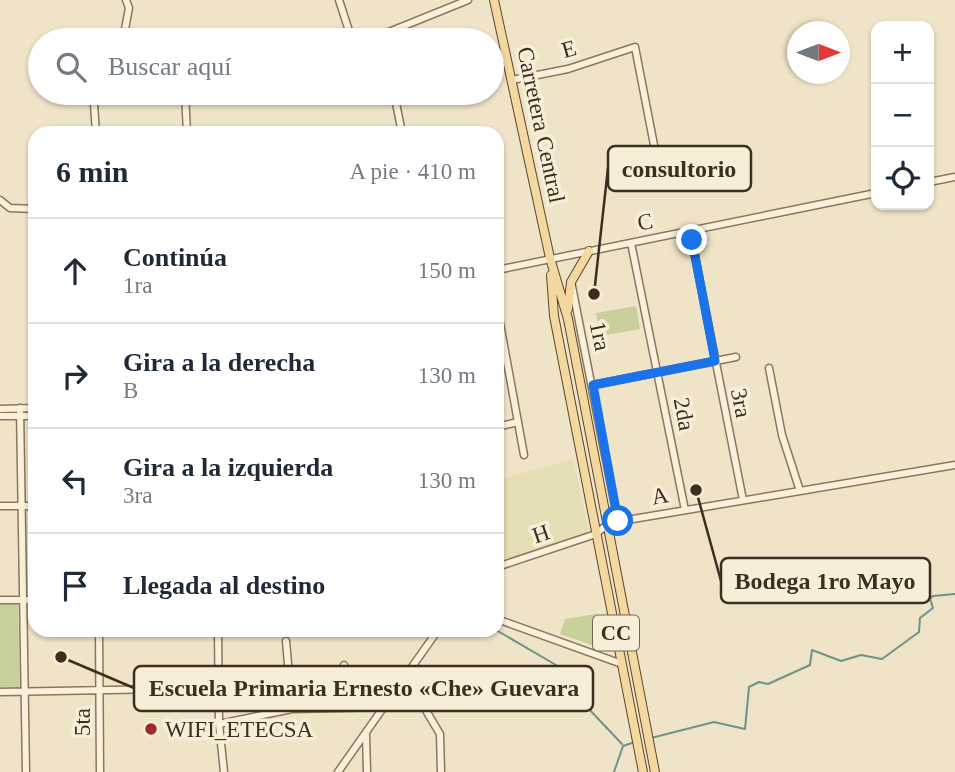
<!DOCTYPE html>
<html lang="es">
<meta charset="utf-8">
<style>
:root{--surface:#fff;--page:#f6f6f7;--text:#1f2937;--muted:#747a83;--line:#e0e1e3}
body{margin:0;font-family:Georgia,serif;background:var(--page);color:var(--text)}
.controls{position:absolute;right:21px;top:21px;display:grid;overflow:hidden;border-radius:14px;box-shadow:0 2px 5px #0004}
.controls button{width:63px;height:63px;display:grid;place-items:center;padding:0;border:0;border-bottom:2px solid var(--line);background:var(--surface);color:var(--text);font:35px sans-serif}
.compass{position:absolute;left:787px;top:21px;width:63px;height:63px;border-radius:50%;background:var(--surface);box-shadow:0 2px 5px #0004;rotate:90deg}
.stop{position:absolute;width:21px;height:21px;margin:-16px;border:5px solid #1a73e8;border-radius:50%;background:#fff}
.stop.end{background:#1a73e8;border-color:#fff;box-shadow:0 2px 7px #0008}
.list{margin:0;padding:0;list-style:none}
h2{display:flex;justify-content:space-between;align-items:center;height:91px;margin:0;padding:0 28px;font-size:30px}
h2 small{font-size:23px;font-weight:400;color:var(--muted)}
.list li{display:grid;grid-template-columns:46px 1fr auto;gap:21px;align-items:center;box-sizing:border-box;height:105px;padding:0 28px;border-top:2px solid var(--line)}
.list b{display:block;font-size:26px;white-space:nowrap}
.list p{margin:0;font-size:23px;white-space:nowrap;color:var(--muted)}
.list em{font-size:23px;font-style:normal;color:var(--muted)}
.icon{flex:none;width:38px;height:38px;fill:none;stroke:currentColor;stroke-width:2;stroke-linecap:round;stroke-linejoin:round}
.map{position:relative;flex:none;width:955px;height:772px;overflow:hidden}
.search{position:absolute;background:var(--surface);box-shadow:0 2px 5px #0004;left:28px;top:28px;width:476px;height:77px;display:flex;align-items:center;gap:18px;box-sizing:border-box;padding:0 24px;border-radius:38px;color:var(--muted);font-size:26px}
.panel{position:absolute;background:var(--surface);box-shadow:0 2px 5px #0004;left:28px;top:126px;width:476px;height:511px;border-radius:21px}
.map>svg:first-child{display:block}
.farmland{fill:#e6deb5}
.green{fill:#c9cf9b}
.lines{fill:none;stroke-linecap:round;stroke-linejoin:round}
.stream{stroke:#6f938a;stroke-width:2}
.minor-casing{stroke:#8d765c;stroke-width:9}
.major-casing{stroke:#5b4430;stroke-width:10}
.minor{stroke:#faf1dc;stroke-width:6}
.major{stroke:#f3d9a0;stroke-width:8}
.route{stroke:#1a73e8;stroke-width:9}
.poi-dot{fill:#9e2a2b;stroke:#f7eed8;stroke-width:2.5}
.labels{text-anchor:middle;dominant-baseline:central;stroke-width:7;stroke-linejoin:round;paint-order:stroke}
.shield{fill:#f7eed8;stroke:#756857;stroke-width:2}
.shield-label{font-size:21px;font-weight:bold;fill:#3d2e20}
.street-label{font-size:23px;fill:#3d2e20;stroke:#f7eed8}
.poi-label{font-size:23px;fill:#3d2e20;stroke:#f7eed8;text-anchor:start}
.leader{fill:none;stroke:#3d2e20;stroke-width:2.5}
.callout-dot{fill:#3d2e20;stroke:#f7eed8;stroke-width:2.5}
.callout{fill:#f7eed8;stroke:#3d2e20;stroke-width:2.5}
.callout-label{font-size:24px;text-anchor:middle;font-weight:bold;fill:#3d2e20}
</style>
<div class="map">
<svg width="955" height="772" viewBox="0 0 955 772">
<rect width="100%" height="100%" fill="#f0e4c8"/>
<path class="farmland" d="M573,459L589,532L497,563V480Z"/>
<path class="green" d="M636,306L640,329L600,336L596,313Z
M0,604H18L20,688H0Z
M596,614L598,621L606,620L612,652L560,634L565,619Z"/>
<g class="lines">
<path class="stream" d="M496,630L556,665L569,688L622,744
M651,738L714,722L745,729L749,687L759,682L768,684L810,665L812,650L841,661L861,655L882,659L919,632L920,618L933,608L930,599L933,596L955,594
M614,772L623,746L632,743"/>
<g class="minor-casing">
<path id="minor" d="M339,0L350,34L356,40
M123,40L129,8L126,0
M369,40L468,0
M512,80L568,69L635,47L660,176
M185,93L187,133
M394,93L402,133
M96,133L94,104L99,93
M929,182L955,177
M0,200L10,208L35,209
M690,231L743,500
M631,243L685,510
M497,270L876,193
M572,286L618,521
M497,307L524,455
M769,368L782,435L800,491
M593,385L736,357
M20,408L26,772
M0,409L35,408
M0,416H35
M497,427L518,422
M0,506H35
M497,567L596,534L609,523L955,465
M0,600H35
M497,619L622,664
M99,630L100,772
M218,630L219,724L224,772
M286,641L292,709
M406,677L440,734L441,772
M0,692L219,688
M343,708L344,665
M219,724L292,709L383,707
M366,734L367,772
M338,772L438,630"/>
</g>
<g class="major-casing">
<path id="major" d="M494,0L550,258L568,319L655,772
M551,275L554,316L643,772
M568,309L571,282L589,251"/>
</g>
<use href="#minor" class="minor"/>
<use href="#major" class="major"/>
</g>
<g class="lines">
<path class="route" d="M618,521L593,385L715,361L692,240"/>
</g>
<circle class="poi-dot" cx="151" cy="729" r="7"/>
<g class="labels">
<rect class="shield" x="593" y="615.5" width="46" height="35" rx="5"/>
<g class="shield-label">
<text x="616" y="633">CC</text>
</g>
<g class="street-label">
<text transform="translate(569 49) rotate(-16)">E</text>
<text transform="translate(541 125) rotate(78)">Carretera Central</text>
<text transform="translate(645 222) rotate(-11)">C</text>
<text transform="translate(600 336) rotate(78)">1ra</text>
<text transform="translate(741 403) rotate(79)">3ra</text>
<text transform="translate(684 414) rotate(79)">2da</text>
<text transform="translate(660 496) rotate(-10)">A</text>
<text transform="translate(541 534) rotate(-19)">H</text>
<text transform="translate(82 722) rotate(-90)">5ta</text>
</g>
<g class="poi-label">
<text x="165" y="729">WIFI_ETECSA</text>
</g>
</g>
<path class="leader" d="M594 294L608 168M696 490L721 581M61 657L134 688"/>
<g class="callout-dot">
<circle cx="594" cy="294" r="7"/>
<circle cx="696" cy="490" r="7"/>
<circle cx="61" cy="657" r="7"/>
</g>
<g class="callout">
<rect x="608" y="146" width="143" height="45" rx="7"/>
<rect x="721" y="558" width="209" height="45" rx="7"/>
<rect x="134" y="666" width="459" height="45" rx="7"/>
</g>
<g class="callout-label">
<text x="679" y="177">consultorio</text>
<text x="825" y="589">Bodega 1ro Mayo</text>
<text x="364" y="696">Escuela Primaria Ernesto «Che» Guevara</text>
</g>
</svg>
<div class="controls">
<button>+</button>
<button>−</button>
<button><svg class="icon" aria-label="locate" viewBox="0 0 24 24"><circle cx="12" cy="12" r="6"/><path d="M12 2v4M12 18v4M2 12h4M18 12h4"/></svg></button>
</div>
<svg class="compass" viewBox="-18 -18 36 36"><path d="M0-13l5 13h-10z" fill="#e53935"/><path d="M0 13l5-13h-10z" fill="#747a83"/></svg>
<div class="stop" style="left:618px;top:521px"></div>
<div class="stop end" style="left:692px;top:240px"></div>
<div class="search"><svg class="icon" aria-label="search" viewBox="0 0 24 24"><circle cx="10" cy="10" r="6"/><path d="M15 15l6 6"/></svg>Buscar aquí</div>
<section class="panel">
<h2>6 min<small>A pie · 410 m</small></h2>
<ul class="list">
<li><svg class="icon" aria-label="ahead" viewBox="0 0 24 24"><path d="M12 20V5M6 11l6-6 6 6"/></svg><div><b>Continúa</b><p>1ra</p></div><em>150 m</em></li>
<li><svg class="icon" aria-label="right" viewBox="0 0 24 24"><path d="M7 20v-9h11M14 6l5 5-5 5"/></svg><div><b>Gira a la derecha</b><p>B</p></div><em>130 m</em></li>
<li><svg class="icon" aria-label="left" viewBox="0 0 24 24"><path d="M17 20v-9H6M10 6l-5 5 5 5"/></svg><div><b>Gira a la izquierda</b><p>3ra</p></div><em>130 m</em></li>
<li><svg class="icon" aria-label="arrive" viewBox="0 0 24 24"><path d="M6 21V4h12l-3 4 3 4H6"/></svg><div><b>Llegada al destino</b></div></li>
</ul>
</section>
</div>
